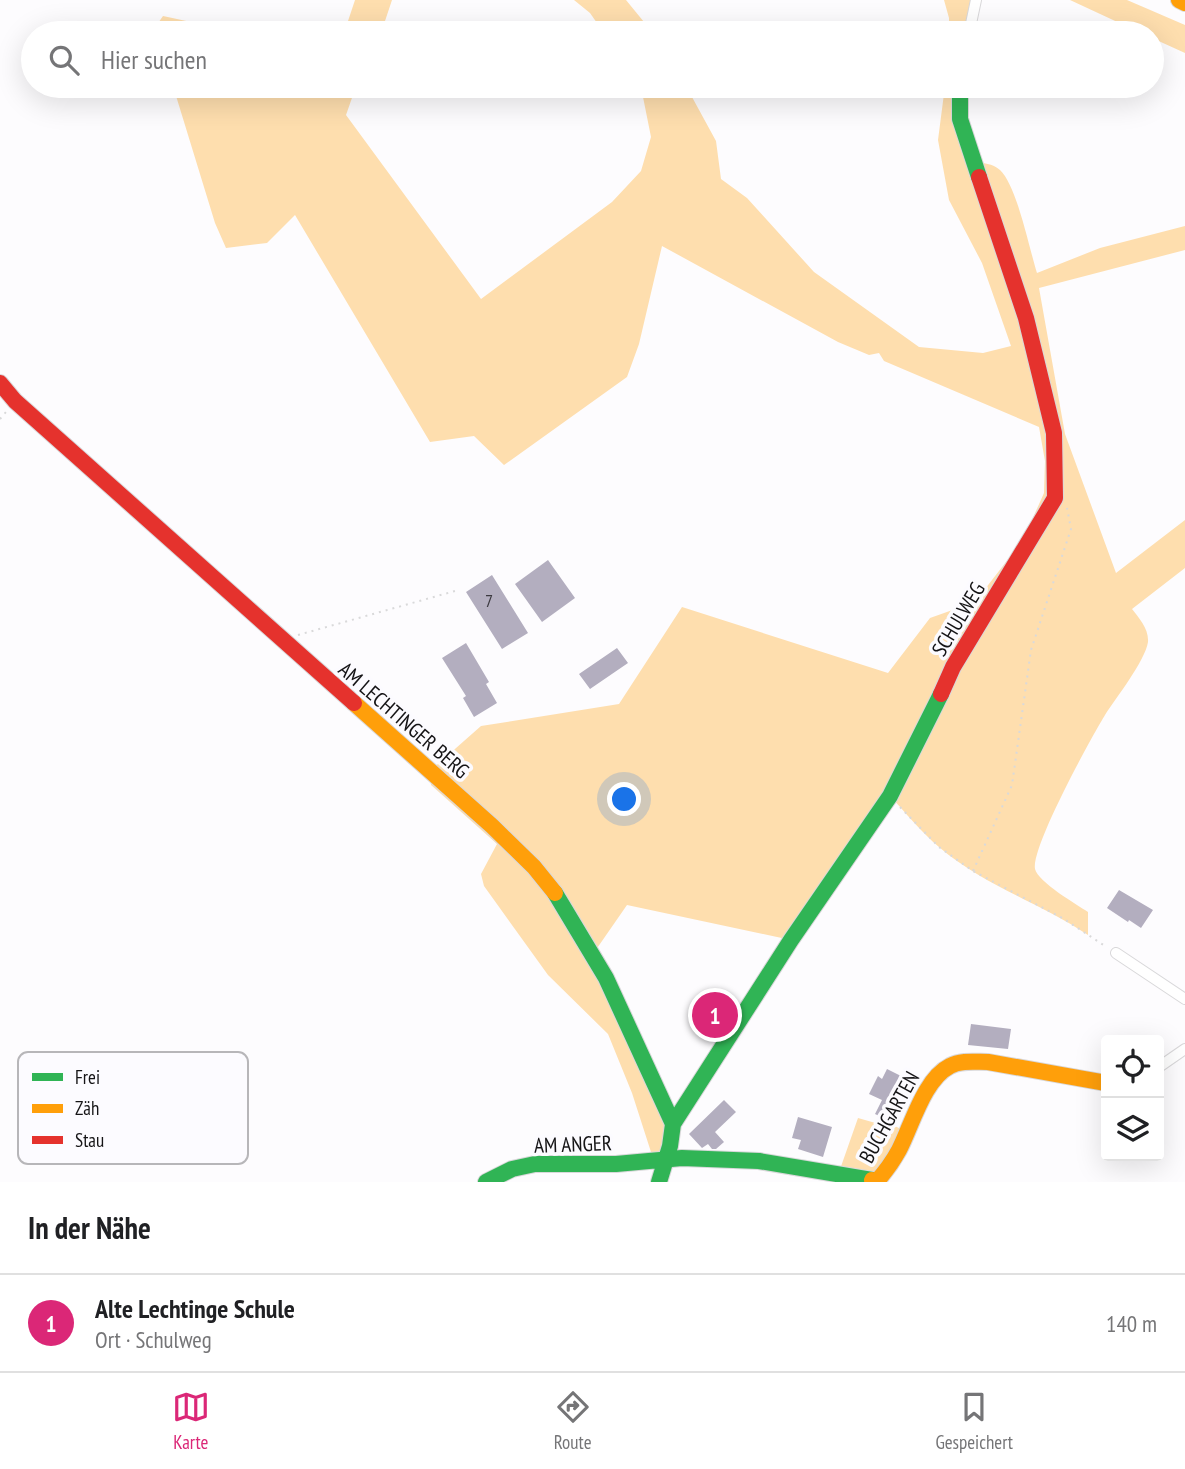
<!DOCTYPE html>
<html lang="de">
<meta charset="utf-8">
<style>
:root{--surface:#fff;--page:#f6f6f6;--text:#202124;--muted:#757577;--line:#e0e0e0;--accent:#db2777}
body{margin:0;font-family:"PT Sans Narrow",sans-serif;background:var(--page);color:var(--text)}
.controls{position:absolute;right:21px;bottom:21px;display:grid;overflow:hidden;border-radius:7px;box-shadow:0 7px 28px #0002}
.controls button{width:63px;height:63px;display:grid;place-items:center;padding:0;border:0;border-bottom:2px solid var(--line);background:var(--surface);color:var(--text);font:35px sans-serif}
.you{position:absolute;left:625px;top:800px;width:24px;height:24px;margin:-18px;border:5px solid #fff;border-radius:50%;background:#1a73e8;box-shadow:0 0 0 10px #1a73e833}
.badge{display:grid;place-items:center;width:46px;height:46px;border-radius:50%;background:var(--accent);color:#fff;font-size:23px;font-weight:700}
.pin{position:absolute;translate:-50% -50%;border:4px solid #fff;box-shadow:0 2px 7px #0006}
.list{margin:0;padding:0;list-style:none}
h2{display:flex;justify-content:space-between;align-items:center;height:91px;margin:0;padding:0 28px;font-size:30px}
h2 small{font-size:23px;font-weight:400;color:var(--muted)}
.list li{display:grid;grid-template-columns:46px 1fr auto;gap:21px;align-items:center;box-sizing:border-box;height:98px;padding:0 28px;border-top:2px solid var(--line)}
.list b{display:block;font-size:26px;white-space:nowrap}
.list p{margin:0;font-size:23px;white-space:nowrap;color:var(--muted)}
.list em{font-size:23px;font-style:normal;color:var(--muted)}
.icon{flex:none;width:38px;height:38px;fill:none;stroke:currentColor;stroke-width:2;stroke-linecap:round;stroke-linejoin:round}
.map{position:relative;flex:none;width:1185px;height:1182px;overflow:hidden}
.search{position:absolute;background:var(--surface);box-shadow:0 7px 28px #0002;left:21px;right:21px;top:21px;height:77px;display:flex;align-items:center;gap:18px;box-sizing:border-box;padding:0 24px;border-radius:38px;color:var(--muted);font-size:26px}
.sheet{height:189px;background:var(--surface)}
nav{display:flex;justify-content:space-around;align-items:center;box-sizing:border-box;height:98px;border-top:2px solid var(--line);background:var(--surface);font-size:19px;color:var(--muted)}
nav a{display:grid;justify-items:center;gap:4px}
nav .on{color:var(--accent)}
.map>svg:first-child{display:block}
.green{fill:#fedeae}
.building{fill:#b3aebf}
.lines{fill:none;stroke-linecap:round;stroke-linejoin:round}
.street-casing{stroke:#d9d8da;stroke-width:12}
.fast-casing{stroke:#d9d8da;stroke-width:18}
.slow-casing{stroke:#d9d8da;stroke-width:18}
.jam-casing{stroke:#d9d8da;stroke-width:18}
.path{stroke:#d9d9da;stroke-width:2;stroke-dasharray:2 5;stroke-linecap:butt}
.street{stroke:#fff;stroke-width:10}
.fast{stroke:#30b455;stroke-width:16}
.slow{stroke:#ff9f0a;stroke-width:16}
.jam{stroke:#e5322d;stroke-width:16}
.labels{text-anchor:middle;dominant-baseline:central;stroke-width:7;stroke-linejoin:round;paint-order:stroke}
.number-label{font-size:18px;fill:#3c3a40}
.street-label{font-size:21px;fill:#151416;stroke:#fcfbff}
.key{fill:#fcfbff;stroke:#b7b6b9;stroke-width:2}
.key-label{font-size:19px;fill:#151416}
</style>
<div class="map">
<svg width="1185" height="1182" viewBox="0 0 1185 1182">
<rect width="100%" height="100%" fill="#fdfcfe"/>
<path class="green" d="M355,0H392L381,33H344Z
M574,0H626L653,33H604L590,13Z
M944,0H976L969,33H949V18Z
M1070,0H1127L1185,25V53L1152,38V33H1141Z
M163,16L242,33H156L154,29Z
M173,86H367L353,95L346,115L481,299L612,202L641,171L651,137L642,92L638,86H686L716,141L721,179L747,198L814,272L919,347L983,353L1011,346L982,263L949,200L938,140L945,86H960L974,163C984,163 992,163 1000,170C1017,186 1029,248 1037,273L1100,248L1185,226V250L1039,288L1065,434L1116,573L1185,520V568L1132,609C1139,618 1149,629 1148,642C1145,661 1116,698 1105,715C1091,738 1031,847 1035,869C1038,882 1076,904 1088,912V935C1040,903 983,885 939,847C921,832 906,813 890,796L791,940L627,905L593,954L673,1124L670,1151L616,1164L651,1152L632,1093L608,1034L548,975L484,886L481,874L497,844L431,785L430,771L481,726L619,704L682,607L888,673L930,618L975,602L1009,558L1027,531L1044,493L1045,461L1039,427L884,361L879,353L869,355L838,342L662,246L639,344L627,377L504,465L474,436L430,442L295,215L267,243L226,248L215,223Z
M858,1118L886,1126L890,1124L908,1132L877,1181L838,1175Z"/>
<path class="building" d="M548,560L575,598L542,622L515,584Z
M492,575L528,633L502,649L466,592Z
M466,643L489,682L486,684L497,703L474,717L463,698L466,696L442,658Z
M617,648L628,663L590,689L579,674Z
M1119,890L1153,910L1141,928L1129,920L1128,922L1107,908Z
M717,997L732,1007L714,1034L699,1024Z
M971,1024L1011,1029L1008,1049L968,1045Z
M887,1069L907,1079L894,1105L897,1107L890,1121L875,1114L882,1100L869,1094L878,1076L882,1079Z
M724,1100L736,1112L715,1132L724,1142L716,1149H712L708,1144L702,1148L689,1134Z
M798,1117L832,1127L823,1157L798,1149L801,1140L792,1138Z"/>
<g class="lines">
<g class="street-casing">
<path id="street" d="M969,33L976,0
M1116,953L1185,999
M1159,1067L1185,1049"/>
</g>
<g class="fast-casing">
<path id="fast" d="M960,86V119L979,177
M555,893L606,978L673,1124L670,1146L659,1182
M673,1124L791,940L890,796L941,694
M486,1182L512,1169L535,1164H616L682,1158L759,1161L872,1180"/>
</g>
<g class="slow-casing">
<path id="slow" d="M1179,0L1185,3
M354,703L492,826L534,867L555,893
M872,1180L877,1181C886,1171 893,1161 899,1150C912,1125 924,1079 950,1066C961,1060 975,1062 988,1062L1106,1083"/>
</g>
<g class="jam-casing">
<path id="jam" d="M0,383L15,401L354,703
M941,694L953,667L1055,498L1054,433L1026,318L979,177"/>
</g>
<path class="path" d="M0,419L6,412
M298,635L455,591
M900,807L939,847L973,871L1064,919L1105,946
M973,871L1012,785L1031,650L1071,529L1067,508"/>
<use href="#street" class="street"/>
<use href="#fast" class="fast"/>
<use href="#slow" class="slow"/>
<use href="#jam" class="jam"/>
</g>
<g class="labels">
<g class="number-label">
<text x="489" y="600">7</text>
</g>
<g class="street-label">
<text transform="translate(958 619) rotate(-59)">SCHULWEG</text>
<text transform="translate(404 720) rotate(41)">AM LECHTINGER BERG</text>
<text transform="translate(889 1117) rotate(-61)">BUCHGARTEN</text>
<text transform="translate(573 1144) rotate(-2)">AM ANGER</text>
</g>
</g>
<rect x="18" y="1052" width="230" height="112" rx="10" class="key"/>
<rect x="32" y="1073" width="31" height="8" fill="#30b455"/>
<rect x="32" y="1104" width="31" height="9" fill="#ff9f0a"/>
<rect x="32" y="1136" width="31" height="8" fill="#e5322d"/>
<g class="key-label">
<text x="75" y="1084">Frei</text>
<text x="75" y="1115">Zäh</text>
<text x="75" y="1147">Stau</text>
</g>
</svg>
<div class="controls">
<button><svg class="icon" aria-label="locate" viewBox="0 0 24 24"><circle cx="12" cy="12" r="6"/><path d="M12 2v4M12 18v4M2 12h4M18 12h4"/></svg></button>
<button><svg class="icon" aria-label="layers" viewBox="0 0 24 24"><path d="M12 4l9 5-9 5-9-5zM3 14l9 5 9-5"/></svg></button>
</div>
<div class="you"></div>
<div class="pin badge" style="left:715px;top:1015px">1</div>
<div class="search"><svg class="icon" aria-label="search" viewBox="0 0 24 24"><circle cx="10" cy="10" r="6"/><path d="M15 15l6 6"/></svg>Hier suchen</div>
</div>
<section class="sheet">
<h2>In der Nähe<small></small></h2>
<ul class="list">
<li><span class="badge">1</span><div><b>Alte Lechtinge Schule</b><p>Ort · Schulweg</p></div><em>140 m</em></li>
</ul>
</section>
<nav>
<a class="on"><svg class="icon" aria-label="map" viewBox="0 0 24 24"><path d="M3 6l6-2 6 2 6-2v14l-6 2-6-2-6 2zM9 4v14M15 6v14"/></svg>Karte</a>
<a><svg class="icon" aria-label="directions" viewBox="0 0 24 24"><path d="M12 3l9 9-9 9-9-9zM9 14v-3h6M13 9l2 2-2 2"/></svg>Route</a>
<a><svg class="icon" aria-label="saved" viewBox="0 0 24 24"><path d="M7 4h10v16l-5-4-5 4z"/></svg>Gespeichert</a>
</nav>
